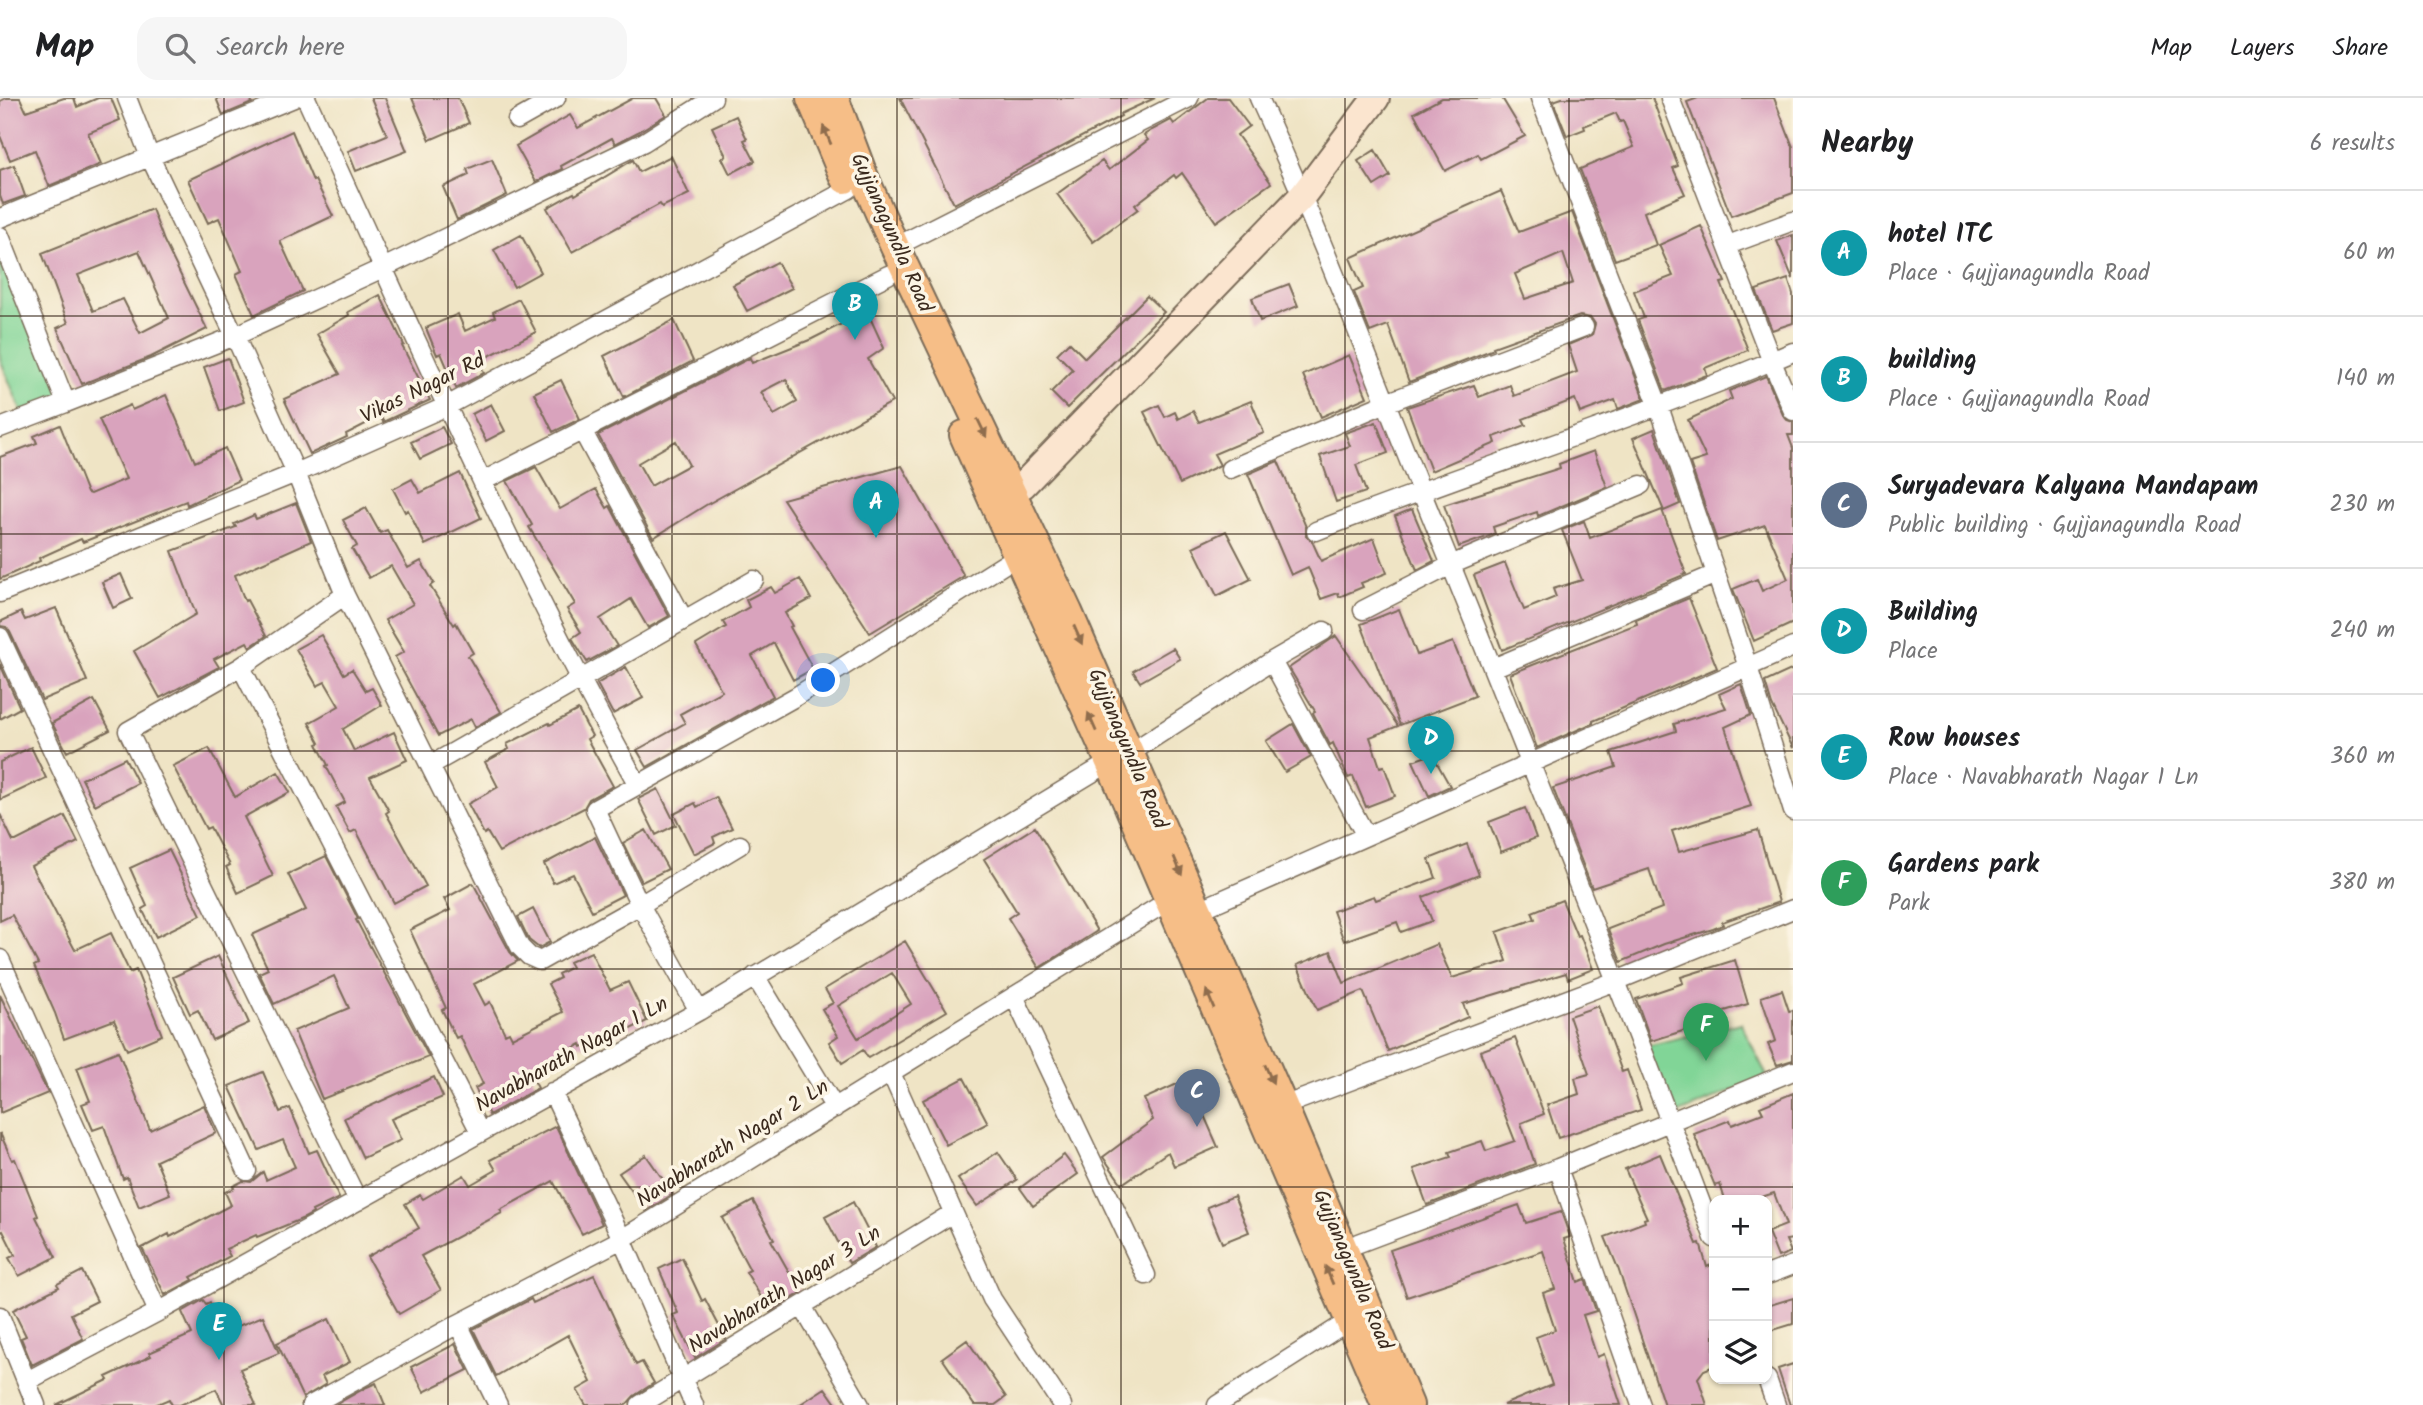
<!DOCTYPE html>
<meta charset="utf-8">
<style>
:root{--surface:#fff;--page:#f6f6f6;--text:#202124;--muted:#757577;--line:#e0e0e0;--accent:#c8321e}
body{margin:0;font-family:Kalam,sans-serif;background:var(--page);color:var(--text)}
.controls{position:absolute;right:21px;bottom:21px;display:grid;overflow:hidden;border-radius:14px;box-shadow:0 2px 5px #0004}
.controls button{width:63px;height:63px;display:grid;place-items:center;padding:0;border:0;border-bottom:2px solid var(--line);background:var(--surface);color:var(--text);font:35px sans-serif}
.you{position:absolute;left:824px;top:583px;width:24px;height:24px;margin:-18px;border:5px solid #fff;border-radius:50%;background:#1a73e8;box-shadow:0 0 0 10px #1a73e833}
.badge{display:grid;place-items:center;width:46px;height:46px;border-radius:50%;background:var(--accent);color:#fff;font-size:23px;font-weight:700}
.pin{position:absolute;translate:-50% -58px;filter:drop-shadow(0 2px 4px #0008)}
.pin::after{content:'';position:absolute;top:37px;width:24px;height:21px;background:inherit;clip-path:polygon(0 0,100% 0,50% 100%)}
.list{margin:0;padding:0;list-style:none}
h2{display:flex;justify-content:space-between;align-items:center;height:91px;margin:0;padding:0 28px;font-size:30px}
h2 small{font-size:23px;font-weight:400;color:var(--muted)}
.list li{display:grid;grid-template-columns:46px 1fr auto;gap:21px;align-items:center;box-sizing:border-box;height:126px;padding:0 28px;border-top:2px solid var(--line)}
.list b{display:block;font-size:26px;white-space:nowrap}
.list p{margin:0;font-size:23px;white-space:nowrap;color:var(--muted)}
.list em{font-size:23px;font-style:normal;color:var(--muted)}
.icon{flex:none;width:38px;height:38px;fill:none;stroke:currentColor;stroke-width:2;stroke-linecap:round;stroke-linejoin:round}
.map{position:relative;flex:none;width:1793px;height:1307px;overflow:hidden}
header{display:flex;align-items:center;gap:42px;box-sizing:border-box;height:98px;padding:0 35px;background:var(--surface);border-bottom:2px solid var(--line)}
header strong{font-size:33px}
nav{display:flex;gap:38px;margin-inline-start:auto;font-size:24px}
.search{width:490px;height:63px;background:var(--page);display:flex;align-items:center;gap:18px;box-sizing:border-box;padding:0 24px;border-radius:21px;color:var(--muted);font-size:26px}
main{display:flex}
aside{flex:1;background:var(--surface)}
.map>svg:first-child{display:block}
.green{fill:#81d597;stroke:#5e805a;stroke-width:2}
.building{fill:#d9a3bd;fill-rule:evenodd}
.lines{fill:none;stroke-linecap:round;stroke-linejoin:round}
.street-casing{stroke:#7a6b58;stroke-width:21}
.secondary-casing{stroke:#7a6b58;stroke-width:30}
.primary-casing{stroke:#7a6b58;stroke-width:32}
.street{stroke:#fff;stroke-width:18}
.secondary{stroke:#fbe5cf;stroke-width:26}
.primary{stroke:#f6be87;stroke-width:28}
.oneway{fill:#8f6d4d}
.grid{fill:none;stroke:#3b2a1e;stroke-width:2;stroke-opacity:0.55}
.labels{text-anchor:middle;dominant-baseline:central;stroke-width:7;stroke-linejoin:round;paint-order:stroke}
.street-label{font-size:21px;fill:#3b2a1e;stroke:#fcf5e5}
</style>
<header>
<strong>Map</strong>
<div class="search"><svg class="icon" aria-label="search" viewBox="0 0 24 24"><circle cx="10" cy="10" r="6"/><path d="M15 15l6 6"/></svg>Search here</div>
<nav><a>Map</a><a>Layers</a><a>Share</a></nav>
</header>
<main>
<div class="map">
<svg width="1793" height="1307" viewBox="0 0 1793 1307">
<rect width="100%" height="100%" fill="#fcf5e5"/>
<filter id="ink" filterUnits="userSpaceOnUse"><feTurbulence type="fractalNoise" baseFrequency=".0143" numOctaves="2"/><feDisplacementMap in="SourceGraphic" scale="14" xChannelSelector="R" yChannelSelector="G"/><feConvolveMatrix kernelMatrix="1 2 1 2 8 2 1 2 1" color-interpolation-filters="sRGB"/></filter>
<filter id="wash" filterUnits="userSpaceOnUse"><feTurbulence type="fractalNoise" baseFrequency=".00686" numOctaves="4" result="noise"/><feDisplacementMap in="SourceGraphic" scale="28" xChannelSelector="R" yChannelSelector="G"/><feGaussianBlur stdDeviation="1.57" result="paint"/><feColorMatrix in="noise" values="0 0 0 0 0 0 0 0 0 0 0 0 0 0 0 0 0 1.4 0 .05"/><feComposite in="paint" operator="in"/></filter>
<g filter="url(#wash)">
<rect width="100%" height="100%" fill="#efe4c5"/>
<path class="green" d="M0,138L66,305L24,320L0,261Z
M1741,925L1767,978L1673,1018L1646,948Z"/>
<g id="blocks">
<path class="building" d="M6,0H20L26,13L64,0H74L77,9L98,0H111L120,22L88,35L101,66L49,88L35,52L10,62L0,38V3Z
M216,0H251L252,5L223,17Z
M371,0H385L407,53L356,73L348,53L387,37Z
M412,0H458L469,25L430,42Z
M633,0H656L666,17L638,34L615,46L612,40L561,68L562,71L536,84L516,48L570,17L578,30Z
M900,0H1155L1120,16L1121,18L954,106Z
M1208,0H1228L1249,28L1237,37L1271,85L1216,124L1182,75L1176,80L1174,77L1135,107L1138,111L1093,144L1057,96L1102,63L1109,72L1148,42L1144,37L1152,32L1171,22L1174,26Z
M1442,0H1502L1525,38L1481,61L1478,56L1445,73L1414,15Z
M1562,0H1652L1678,68L1673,70L1685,96L1644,114L1656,147L1615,162L1580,71L1634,49L1623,23L1620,24L1616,15L1584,28L1585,31L1567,38L1553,3Z
M1698,0H1774L1793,49V95L1731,118L1687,4Z
M736,18L747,41L744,42L755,63L730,76L722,60L726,58L712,29Z
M292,33L313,83L315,82L333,118L280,143L303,193L254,217L236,176L242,173L219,120L208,125L188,82Z
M1375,52L1390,78L1374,88L1358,63Z
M671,58L689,96L662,109L660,106L572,154L547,110L574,95L575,97L633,62L639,74Z
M492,61L507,97L457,122L443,89L469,77L467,71Z
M14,67L25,98L3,106L0,98V72Z
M1501,93L1519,134L1572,114L1644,301L1618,311L1615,302L1580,315L1575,301L1523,321L1526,327L1494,339L1496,345L1431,373L1407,309L1474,287L1479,299L1510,287L1514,298L1577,274L1568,247L1592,237L1595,226L1591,220L1580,218L1493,249L1494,251L1409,284L1388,227L1370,234L1354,194L1363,190L1350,160ZM1563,155L1573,185L1525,201L1515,176Z
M152,111L164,143L207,231L151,259L82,286L57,230L68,225L42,155ZM139,153L169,220L140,235L123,201L93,213L78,177Z
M1701,128L1725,184L1721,185L1748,252L1705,270L1707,277L1665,293L1638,222L1644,220L1634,193L1673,178L1659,147Z
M521,137L541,174L514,189L494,152Z
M1793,137V181L1777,143Z
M777,164L792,190L747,213L733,187Z
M1788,181L1793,196V225L1772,232L1756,192Z
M1289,186L1298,208L1260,223L1252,200Z
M380,197L404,247L402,248L430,302L383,324L381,318L346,336L347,339L310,356L284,301L340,276L317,236L349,217L348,214Z
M1147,198L1164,214L1067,310L1051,294L1073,272L1057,256L1069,244L1085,260Z
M519,201L536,234L479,263L484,275L456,290L441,255L437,257L426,230L458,216L465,233L495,219L493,214Z
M867,213L884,250L868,261L892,304L706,407L653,440L598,337L750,260L752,265L812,241ZM786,281L797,304L774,317L761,294ZM676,343L689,367L651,388L638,365Z
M674,222L693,263L624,299L604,258Z
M1349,257L1367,299L1321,319L1303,277Z
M228,260L244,304L220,313L204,269Z
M1766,278L1783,317L1787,322L1793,324V337H1788L1793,350V525L1754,543L1733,491L1757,481L1762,493L1788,481L1765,427L1717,443L1690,365L1706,360L1688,322L1732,301L1729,293Z
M561,282L580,321L553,334L534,295Z
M166,297L195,364L225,350L239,382L187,407L186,403L83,444L81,441L39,460L40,463L0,481V359L37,345L34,338L60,327L87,395L90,396L126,381L99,321L130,307L132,312Z
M1251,303L1264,335L1214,356L1220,367L1180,386L1144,314L1159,307L1165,319L1175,314L1178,321L1193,313L1199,324Z
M491,306L505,333L486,343L472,316Z
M1376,324L1388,355L1356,367L1366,394L1336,404L1320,358L1350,348L1345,335Z
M442,329L451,346L420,361L411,344Z
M1654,331L1680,406L1664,413L1633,340Z
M1594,353L1607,389L1538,418L1537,414L1493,429L1495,436L1459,449L1444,407L1560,370L1559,366Z
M1278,363L1306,429V438L1312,443L1321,463L1374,440L1387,475L1361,485L1363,489L1339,499L1338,495L1321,501L1308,469L1291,477L1248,376Z
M902,368L964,478L870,535L783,401Z
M536,369L560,411L596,391L607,410L610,408L669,518L648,530L631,501L600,521L617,548L587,564L572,540L581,534L567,511L575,506L529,429L532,427L507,383Z
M460,375L481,420L425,447L408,412L405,414L393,391L412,381L420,395Z
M296,405L311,443L235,477L245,503L247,502L266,538L250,549L247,544L214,561L219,569L160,600L134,553L196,516L172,453L236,429L234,426L254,417L256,421Z
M366,410L380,435L387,432L408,470L421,463L434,485L430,488L454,527L456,525L473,555L468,558L501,614L475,629L471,621L438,638L395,559L404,554L385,522L413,506L391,468L369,480L352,451L357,448L343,422Z
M1412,411L1434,463L1417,472L1395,418Z
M1662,412L1686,476L1502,552L1474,477L1505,465L1524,512L1556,499L1553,491L1582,482L1562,432L1584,423L1590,440Z
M1226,433L1251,481L1217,498L1193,449Z
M121,476L132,501L113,510L102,484Z
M800,481L811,501L785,515L792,528L790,529L813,571L793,582L774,545L752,558L773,598L647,669L637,652L685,625L680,616L722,593L696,547L726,529L723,524L749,509L746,502L771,489L775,495Z
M1689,500L1717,570L1593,623V625L1537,650L1510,576L1637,526L1636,522Z
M56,510L87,583L42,602L10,534L6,529L0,528V524L21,514L25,522Z
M1399,511L1417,557L1453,544L1475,598L1400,627L1361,526Z
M321,537L344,576L352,571L366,593L372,590L382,607L343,631L354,653L394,634L407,662L370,679L389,713L386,715L426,788L394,805L356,732L350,735L336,709L345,704L326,668L328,667L317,646L320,645L309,625L339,608L325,584L317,588L296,551Z
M1336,538L1398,628L1370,639L1380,669L1384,668L1395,698L1366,709L1353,678L1348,680L1333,645L1330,647L1313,615L1315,613L1289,570Z
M1173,550L1180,561L1140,584L1133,573Z
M0,566L20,610L0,621Z
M626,569L643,600L613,616L597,586Z
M1793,571V650L1772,607L1765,584Z
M1741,586L1751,617L1725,629L1751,708L1672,733L1679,754L1758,732L1779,804L1722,824L1723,827L1713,831L1664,846L1621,864L1608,831L1662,810L1649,771L1592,790L1553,690L1616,669L1611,654L1676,633L1674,626L1726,610L1719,596Z
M94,602L110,632L67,654L52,625Z
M578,612L592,638L587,641L613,688L589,701L584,710L499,754L487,734L484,736L468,706L498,689L485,664L509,651L507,646L549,625L550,627Z
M1293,626L1311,659L1285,674L1266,643Z
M31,649L46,680L0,702V664Z
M209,650L235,699L278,674L290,694L244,719L273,778L238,795L226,769L230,767L210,729L206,731L173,668Z
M1432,656L1450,688L1429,698L1413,663Z
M125,660L138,685L95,707L82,681Z
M658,691L676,727L656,737L638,701Z
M716,699L732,730L713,739L715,745L694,756L674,716L695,705L697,709Z
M1525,710L1536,740L1501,754L1489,724Z
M0,716L13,743H16L65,718L78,744L31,768L75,852L111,835L130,875L136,872L162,937L127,952L114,922L64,941L55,915L34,868L38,866L12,817L0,823Z
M1035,729L1097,833L1039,870L1008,820L1017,814L984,761Z
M646,732L668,771L642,784L623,745Z
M595,739L623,797L592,813L573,776L553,785L544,766Z
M1467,746L1479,777L1423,799L1432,823L1401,834L1397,824L1344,843L1333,813L1374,798L1376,802L1436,780L1429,761Z
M169,752L201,817L156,839L142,811L147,808L130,770Z
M326,758L358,821L356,822L429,959L322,1001L294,933L349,910L334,878L274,906L259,875L268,871L252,837L306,812L288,776Z
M473,785L510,854L518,863L474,886L485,907L490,904L505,936L509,934L512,940L563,914L548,886L560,880L558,876L572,869L569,864L591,854L610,892L628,884L647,923L614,939L612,936L582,949L581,946L529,973L538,990L489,1017L475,990L483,986L460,938L456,940L442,912L446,910L410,832L450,812L444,801Z
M1562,802L1577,838L1580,837L1593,871L1568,881L1566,875L1463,906L1468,919L1388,953L1363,893L1317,912L1297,867L1331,853L1344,885L1437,846L1452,880L1507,863L1497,834L1535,821L1532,814Z
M533,811L550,844L539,850L529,842L518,819Z
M905,843L947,913L868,960L863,952L842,965L829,944L838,938L822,911L833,905L825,891ZM892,875L911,906L858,940L838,908Z
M218,858L249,925L212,942L198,912L190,916L173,879Z
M1735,862L1748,906L1687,924L1689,931L1651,943L1636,901L1683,885L1681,879Z
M1782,892L1789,913L1793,912V962L1777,967L1768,946L1776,943L1761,899Z
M0,897L48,995L0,1015Z
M1598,908L1622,974L1627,972L1641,1012L1558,1040L1547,1007L1579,996L1575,980L1589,976L1569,918Z
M1515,940L1544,1016L1521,1025L1535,1066L1427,1107L1414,1071L1451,1059L1449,1054L1482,1043L1486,1053L1515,1043L1480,953Z
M118,953L150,1032L204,1007L216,1035L156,1063L170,1096L139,1109L127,1079L123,1081L104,1028L93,1032L82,1006L90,1003L77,970Z
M263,974L280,1014L290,1010L309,1055L317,1052L339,1100L312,1113L313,1115L304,1120L257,1139L256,1137L226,1151L230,1158L191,1179L193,1182L165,1197L142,1150L169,1136L170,1139L231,1107L225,1094L234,1090L233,1088L243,1083L251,1084L263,1074L266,1082L295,1069L283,1042L259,1052L229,988Z
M434,979L443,999L391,1021L401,1042L363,1060L344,1020Z
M964,980L988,1025L946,1047L923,1002Z
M1188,981L1218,1049L1174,1068L1168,1054L1122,1086L1103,1059L1153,1022L1144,1001Z
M1793,995V1141L1786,1142L1791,1154L1778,1159L1768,1134L1786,1127L1774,1095L1752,1102H1725L1720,1086L1715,1088L1694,1036L1730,1022L1732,1027L1763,1015L1760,1009Z
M556,1028L602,1126L582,1136L553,1083L500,1112L502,1115L421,1158L441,1192L399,1216L367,1159L419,1130L405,1106L420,1097L423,1101L464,1077L470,1087L496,1072L490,1062Z
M0,1035L12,1062L15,1061L38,1118L36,1119L56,1159L19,1178L9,1160L15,1157L3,1133L0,1134Z
M998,1054L1017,1082L977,1108L958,1081Z
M1660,1056L1697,1146L1700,1145L1707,1169L1711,1167L1714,1175V1268L1704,1272L1698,1280L1707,1307H1664L1618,1170L1605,1139L1645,1124L1644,1121L1647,1120L1625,1071Z
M646,1057L673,1096L646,1113L619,1075Z
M1064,1057L1078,1076L1033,1108L1020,1090Z
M1234,1098L1249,1134L1222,1145L1207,1109Z
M753,1103L774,1141L771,1142L801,1195L770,1214L746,1174L750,1172L722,1120Z
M853,1104L876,1149L849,1165L825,1119Z
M1519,1107L1526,1125L1561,1114L1570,1139L1564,1141L1578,1184L1585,1181L1596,1213L1583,1217L1597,1259L1604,1256L1621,1307H1503L1552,1287L1536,1239L1555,1232L1543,1195L1555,1191L1543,1153L1407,1199L1390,1152Z
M682,1160L702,1203L705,1201L726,1241L695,1260L673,1217L678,1215L659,1171Z
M82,1173L97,1203L71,1216L83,1241L32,1267L21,1240L26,1238L13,1212L59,1189L57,1186Z
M594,1177L636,1267L642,1264L654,1285L634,1298L626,1307H586L577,1292L591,1284L568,1237L496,1278L473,1231L531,1201L533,1205Z
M1793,1200V1226L1767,1234V1208Z
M203,1202L206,1206L210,1204L223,1234L263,1218L279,1255L240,1271L256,1307H224L216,1291L180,1307H172L169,1301L155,1307H56L108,1282L106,1279L151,1258L149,1255L192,1236L182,1214Z
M329,1221L350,1264L322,1278L326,1286L303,1300L277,1245Z
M967,1242L1006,1299L995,1307H974L942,1260Z
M455,1246L468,1272L424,1294L411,1269Z
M1793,1266V1307H1790L1778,1271Z
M376,1285L385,1307H335L367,1289Z
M825,1290L837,1307H799Z"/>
</g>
</g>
<g filter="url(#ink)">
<use href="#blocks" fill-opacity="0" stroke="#7a6b58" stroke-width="2"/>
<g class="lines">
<g class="street-casing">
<path id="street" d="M127,0L150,59L235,238L296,375L345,497L520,849L529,858L540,863L640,807L740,747
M306,0C411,231 514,465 638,687L595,711L640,807L699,913
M1259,0C1317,127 1367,258 1419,388C1520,637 1620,888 1714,1140
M1540,0L1659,309L1748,569L1793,713
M1670,0L1772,264L1793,313
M517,22L556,0
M0,120L294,0
M0,138L66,305L235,238L383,170L644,44L713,0
M1728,147L1793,123
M895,149L1189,0
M0,330L66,305
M582,332L684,522
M1230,371L1386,305L1584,229
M483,383L888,177
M1316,433C1474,371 1637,321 1793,254
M0,495L296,375L447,308L849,91
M345,497L241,569L128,633L358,1103
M1363,512L1453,466L1641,387
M0,539L247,1073
M1272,563L1366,738
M241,569L480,1034
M1493,570L1716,476
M431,667L754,482
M638,687L795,599L1019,457
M1197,813L1793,549
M0,861L158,1214
M755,878L835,1010
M1014,898L1146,1177
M891,975L992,1201L1062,1307
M552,994L622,1141L694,1307
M1283,1008L1616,883L1793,811
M1558,1070L1641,1307
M1343,1151L1558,1070L1793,973
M1767,1177L1793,1167
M802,1208L860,1307
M0,1218L36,1307
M458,1226L498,1307
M1767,1281L1776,1307
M27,1283L158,1214L699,913L1110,664L1130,655L1272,563L1324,533
M311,1307L458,1226L622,1141L1168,803
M640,1307L953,1115
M1217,1307L1358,1217"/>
</g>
<g class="secondary-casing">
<path id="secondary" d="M996,405L1023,387L1303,97L1376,0"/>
</g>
<g class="primary-casing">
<path id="primary" d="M811,0L845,81
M834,0L863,77L895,149L1068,514L1283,1008L1409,1307
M964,337L1110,664L1386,1307"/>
</g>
<use href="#street" class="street"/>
<use href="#secondary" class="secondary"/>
<use href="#primary" class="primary"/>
</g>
<defs><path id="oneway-solid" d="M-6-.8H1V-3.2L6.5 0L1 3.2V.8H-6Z" transform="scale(1.75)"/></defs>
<g class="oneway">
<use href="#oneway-solid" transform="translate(827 37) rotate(-113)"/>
<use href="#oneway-solid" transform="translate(982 330) rotate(64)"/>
<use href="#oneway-solid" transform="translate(1078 537) rotate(66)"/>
<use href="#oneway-solid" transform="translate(1092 624) rotate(-114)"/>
<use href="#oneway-solid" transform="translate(1178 768) rotate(67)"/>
<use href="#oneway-solid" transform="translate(1210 901) rotate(-113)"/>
<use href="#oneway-solid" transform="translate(1269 976) rotate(66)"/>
<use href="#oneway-solid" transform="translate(1329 1177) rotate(-113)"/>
</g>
</g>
<path class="grid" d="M224,0V1307M448,0V1307M672,0V1307M897,0V1307M1121,0V1307M1345,0V1307M1569,0V1307M0,218H1793M0,436H1793M0,653H1793M0,871H1793M0,1089H1793"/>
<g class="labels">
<g class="street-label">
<text transform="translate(891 135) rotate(66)">Gujjanagundla Road</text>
<text transform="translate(423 291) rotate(-26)">Vikas Nagar Rd</text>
<text transform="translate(1127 651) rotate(67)">Gujjanagundla Road</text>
<text transform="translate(572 957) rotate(-29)">Navabharath Nagar 1 Ln</text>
<text transform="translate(733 1046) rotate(-32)">Navabharath Nagar 2 Ln</text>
<text transform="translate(1352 1172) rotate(67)">Gujjanagundla Road</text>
<text transform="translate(785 1192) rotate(-32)">Navabharath Nagar 3 Ln</text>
</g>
</g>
</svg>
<div class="controls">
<button>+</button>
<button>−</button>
<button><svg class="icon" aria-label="layers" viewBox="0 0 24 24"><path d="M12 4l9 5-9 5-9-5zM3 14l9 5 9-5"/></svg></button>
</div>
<div class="you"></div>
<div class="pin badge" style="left:876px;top:440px;background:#0f9aa8">A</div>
<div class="pin badge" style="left:855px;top:242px;background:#0f9aa8">B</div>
<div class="pin badge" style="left:1197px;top:1029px;background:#5c6f8a">C</div>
<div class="pin badge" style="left:1431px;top:676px;background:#0f9aa8">D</div>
<div class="pin badge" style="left:219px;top:1262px;background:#0f9aa8">E</div>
<div class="pin badge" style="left:1706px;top:963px;background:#2e9e5b">F</div>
</div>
<aside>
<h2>Nearby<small>6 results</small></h2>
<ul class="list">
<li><span class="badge" style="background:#0f9aa8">A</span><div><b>hotel ITC</b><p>Place · Gujjanagundla Road</p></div><em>60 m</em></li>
<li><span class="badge" style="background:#0f9aa8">B</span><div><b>building</b><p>Place · Gujjanagundla Road</p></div><em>140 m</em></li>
<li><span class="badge" style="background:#5c6f8a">C</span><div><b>Suryadevara Kalyana Mandapam</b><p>Public building · Gujjanagundla Road</p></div><em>230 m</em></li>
<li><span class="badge" style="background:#0f9aa8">D</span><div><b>Building</b><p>Place</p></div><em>240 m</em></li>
<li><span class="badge" style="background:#0f9aa8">E</span><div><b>Row houses</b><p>Place · Navabharath Nagar 1 Ln</p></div><em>360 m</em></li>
<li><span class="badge" style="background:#2e9e5b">F</span><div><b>Gardens park</b><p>Park</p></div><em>380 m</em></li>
</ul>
</aside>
</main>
